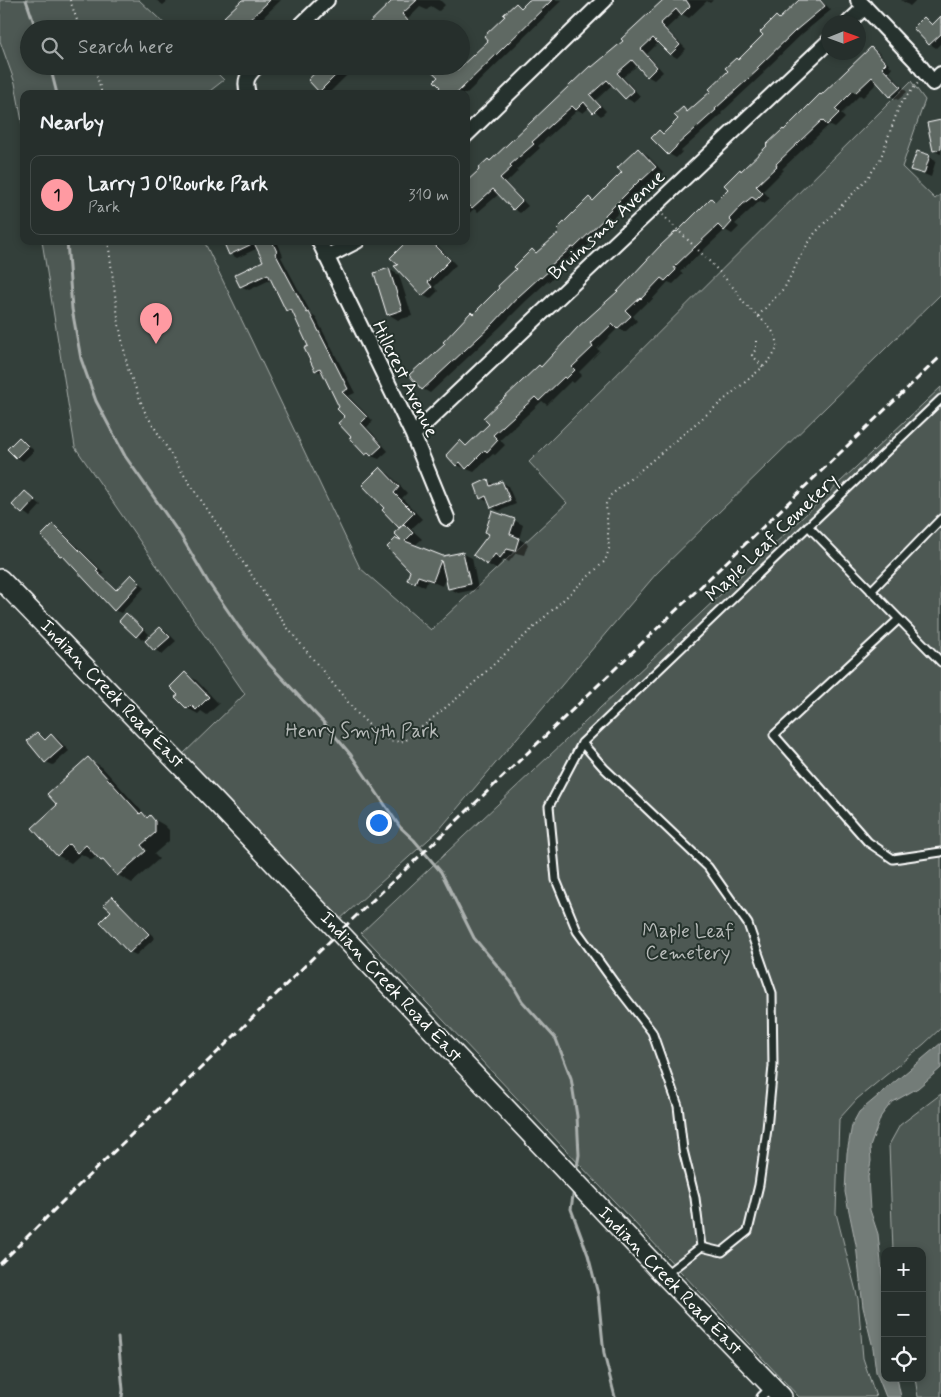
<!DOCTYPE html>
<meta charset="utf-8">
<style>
:root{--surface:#262f2c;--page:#323b38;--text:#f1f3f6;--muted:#a4a9a9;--line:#424a48;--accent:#ff9aa2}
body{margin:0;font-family:Mynerve,sans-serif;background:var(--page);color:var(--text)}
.controls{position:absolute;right:15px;bottom:15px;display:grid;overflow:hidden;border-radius:10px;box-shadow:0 2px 8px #0003}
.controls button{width:45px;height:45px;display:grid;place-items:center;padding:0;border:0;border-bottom:1px solid var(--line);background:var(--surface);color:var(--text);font:25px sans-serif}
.compass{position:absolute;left:821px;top:15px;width:45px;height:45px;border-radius:50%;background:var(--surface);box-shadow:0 2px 8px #0003;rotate:89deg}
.you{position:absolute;left:378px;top:822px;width:18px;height:18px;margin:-12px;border:4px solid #fff;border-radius:50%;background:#1a73e8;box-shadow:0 0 0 8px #1a73e833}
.badge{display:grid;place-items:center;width:32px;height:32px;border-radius:50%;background:var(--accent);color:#111;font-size:16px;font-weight:700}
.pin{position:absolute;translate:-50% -41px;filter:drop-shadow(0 1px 2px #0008)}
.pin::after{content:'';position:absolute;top:26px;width:18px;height:15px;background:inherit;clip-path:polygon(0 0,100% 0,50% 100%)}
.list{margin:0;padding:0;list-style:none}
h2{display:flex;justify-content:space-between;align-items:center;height:65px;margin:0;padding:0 20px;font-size:21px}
h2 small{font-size:16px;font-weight:400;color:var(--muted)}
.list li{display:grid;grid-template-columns:32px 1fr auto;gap:15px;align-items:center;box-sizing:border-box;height:80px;margin:0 10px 10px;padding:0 10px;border:1px solid var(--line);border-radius:10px}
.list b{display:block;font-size:19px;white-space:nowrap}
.list p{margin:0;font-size:16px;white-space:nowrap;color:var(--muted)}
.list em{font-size:16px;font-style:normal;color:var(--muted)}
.icon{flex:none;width:28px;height:28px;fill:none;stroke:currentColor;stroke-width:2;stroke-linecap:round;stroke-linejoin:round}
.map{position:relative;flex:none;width:941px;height:1397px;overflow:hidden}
.search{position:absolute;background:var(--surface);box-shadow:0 2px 8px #0003;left:20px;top:20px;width:450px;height:55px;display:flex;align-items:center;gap:12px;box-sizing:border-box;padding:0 18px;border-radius:28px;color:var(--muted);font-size:19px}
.panel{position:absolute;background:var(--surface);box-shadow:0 2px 8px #0003;left:20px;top:90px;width:450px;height:155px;border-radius:10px}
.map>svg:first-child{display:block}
.green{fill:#4d5853;stroke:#a6aca9}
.water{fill:#737b78;stroke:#abb0ae}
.shadow{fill:#0007}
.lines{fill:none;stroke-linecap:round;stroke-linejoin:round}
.stream{stroke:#abb0ae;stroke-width:3}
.building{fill:#5f6964;stroke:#fff}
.service-casing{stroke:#fff;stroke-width:11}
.minor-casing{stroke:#fff;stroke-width:18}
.secondary-casing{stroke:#fff;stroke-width:22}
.path{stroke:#fff;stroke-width:2;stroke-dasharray:1 4;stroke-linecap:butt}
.service{stroke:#26332d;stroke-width:7}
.minor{stroke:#26332d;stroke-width:14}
.secondary{stroke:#26332d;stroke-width:19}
.rail{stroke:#fff;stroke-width:3;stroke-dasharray:8 4;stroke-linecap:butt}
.labels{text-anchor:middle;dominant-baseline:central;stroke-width:4;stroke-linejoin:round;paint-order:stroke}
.street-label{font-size:19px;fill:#fff;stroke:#26332d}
.park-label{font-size:19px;fill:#b8bcba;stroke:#26332d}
</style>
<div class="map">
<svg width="941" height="1397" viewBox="0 0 941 1397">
<rect width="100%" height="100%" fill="#333f3a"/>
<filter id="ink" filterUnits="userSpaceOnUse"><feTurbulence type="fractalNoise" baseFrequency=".02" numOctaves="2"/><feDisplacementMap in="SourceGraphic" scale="10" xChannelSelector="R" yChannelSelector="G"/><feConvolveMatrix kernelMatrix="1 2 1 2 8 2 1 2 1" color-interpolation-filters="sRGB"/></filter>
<g filter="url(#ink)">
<path class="green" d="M0,0H139L170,29H29V66H210L224,80L206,94H24V133L15,83L0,41Z
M911,81L925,100L902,167L935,199L941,194V294L656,574L439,830L338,921L180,757L245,694L75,447L42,241H204L360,568L431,630L567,503L529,462Z
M941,387V1028L924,1044L857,1099L839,1119L836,1213L858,1299L863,1358L876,1397H799L361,933Z
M941,1094V1397H918L915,1378H922V1251H893L889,1145L900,1125Z"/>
<path class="water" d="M941,1043V1068L918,1088L891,1103L881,1116L870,1147L871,1161L868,1177L870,1210L878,1234L885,1300V1378H897L901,1397H886L876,1372L873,1348L863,1307L856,1245L845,1192L847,1153L852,1125L859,1112Z"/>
<path class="shadow" d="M156,0H169L163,5Z
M243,0H281L251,29H219Z
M394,0H440L445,5L439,11L431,6L427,10L420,7L408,19L416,28L415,29H365Z
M531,0H562L466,94H435L442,87L453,66L459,70L489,41L516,5L522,9Z
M664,0H713L710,3L707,1L689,18L682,14L666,29L686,49L677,58L670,54L659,42L647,54L663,72L654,80L647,76L638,65L623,77L640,96L633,102L626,98L613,84L596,100L606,111L601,116L590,107L583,113L578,110L538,146L540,148L516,170L518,171L506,183L528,206L520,213L514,209L499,194L478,212L474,209L466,216V183L624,42Z
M800,0H821L831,10L802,34L763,72L764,73L721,113L722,114L681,151L682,152L676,158L669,154L652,138L659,131L664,134L680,120L683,109L688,112L712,91L739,61L765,35L777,17L780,20Z
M901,0H916L910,6Z
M941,17V43L936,48L930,44L915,28L925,19L933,25Z
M871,48L878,52L892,68L889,72L907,92L898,100L891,96L878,82L863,97L860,95L841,114L845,118L835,128L829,125L782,169L784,170L763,191L770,198L764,203L760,201L735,224L739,227L732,234L725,230L680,272L683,274L673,284L668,282L649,303L647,302L633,316L637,321L625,332L618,328L597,349L600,351L579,372L582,375L574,383L571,381L547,405L542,401L500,440L505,445L495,455L493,454L474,472L457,465L461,442L468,446L491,424L541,368L618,293L711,199L716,202L729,189L742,172Z
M323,66H356L328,94L320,91Z
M941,121V154H940L934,150Z
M638,150L646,154L663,172L651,184L649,183L611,220L613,222L582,251L580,250L556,272L558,274L549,282L548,281L526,301L500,327L430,393L423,389V366L518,269L532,251L537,254L561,232L589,199L594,202L624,172Z
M917,152L936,160L931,177L912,169Z
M224,241H277L283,256L281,257L312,315L316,318L355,393L348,396L373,421L367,427L388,451L379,459L366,454L324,374L316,370L309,347L295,314L287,310L272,279L249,290L241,286L236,275L264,262L258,248L237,258L230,254Z
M408,241H439L436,244L456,265L434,287L438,291L430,299L423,295L400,266Z
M389,269L399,275L412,316L398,320L388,314Z
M20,438L26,442L34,451L23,461L16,457Z
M380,469L389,474L407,493L402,498L422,519L411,529L422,539L414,546L443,558L462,553L472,558L478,589L458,593L449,588L446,576L442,586L428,580L425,587L409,579L412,571L402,528L386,508Z
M488,481L495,485L502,482L508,486L516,504L499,511L492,507L490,501L488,502L481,498Z
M25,492L41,505L30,517L14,505Z
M514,520L523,525L519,539L528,544L524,555L516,553L509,562L504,559L496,569L487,564Z
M53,526L60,530L104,573L102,575L117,591L131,576L145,587L121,613L114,610L66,558L61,555Z
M126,615L132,618L149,634L144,640L137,636L120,621Z
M161,628L167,632L176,641L162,654L155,650L147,641Z
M185,674L196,680L219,704L207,715L201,711L198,714L187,708L179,695Z
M38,733L47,740L52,735L58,739L69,751L53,765L46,762Z
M88,759L102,767L147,817H150L164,825L169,830V841L154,854L159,859L132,883L118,875L109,864L97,855L92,860L81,854L71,863L57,855L59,805Z
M112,898L118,902L155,938L136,955L130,952L113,911Z"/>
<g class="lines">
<path class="stream" d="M26,0L36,29
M50,66L57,94
M67,241L72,309L81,359L96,401L125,456L181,536L208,582L239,627L269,664L324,723L351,755L400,827L414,840L441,872L474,938L511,982L522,1001L556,1039L571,1078L577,1116L579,1155L576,1173
M574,1189L571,1209L588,1255L598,1294L604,1354L615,1397
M118,1338L123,1390L122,1397"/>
</g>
<path class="building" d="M242,0H270L240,29H217L227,19L224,17Z
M393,0H417L402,14L410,23L404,29H363Z
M529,0H552L456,94H434L440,87L434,81L438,77L426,66H453L457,70L488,41L484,36L505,16L503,15L516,3L521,8Z
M663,0H686L690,6L681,15L676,9L660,24L680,45L670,55L653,38L641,49L657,67L647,77L632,60L617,73L634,91L625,99L607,80L590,95L600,106L593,113L584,102L576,110L572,106L532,142L534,144L510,165L512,167L500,178L522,201L513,210L493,189L472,208L466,202V182L479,170L478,168L488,159L490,161L590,66L592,67L623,41L621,39Z
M799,0H820L825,6L795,31L757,68L759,69L715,109L716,110L676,146V147L668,155L651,138L659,130L663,134L678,119L674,115L683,107L687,112L711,91L709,89L728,71L725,68L736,58L738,60L763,35L760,32L776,16L779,19Z
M941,16V34L929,45L913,28L924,17L932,25Z
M871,47L886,63L882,67L901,87L890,97L872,77L855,93L853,91L835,109L839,113L827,125L822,120L776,164L777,166L756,186L763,193L756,200L752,197L743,204L729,219L732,222L724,231L718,225L674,267L676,270L665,281L661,278L641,299L640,298L626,311L631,316L617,329L612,324L591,344L593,347L572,367L575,370L566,379L564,377L539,401L535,397L493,435L498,440L487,452L485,450L466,469L460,462L456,466L446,455L460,440L466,446L489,424L483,418L539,365L541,367L578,327L617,292L660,246L676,231L677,232L711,198L715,202L728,189L724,185L740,169L741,171L767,146L766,145L783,129L784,130L820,94L821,95Z
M321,66H345L319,92L308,80Z
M941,120V149L933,151L927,123Z
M638,148L656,167L642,180L641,179L605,215L606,217L574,248L572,247L549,267L551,269L541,278L540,277L518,297L493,324L422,390L409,375L421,364L422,365L445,344L443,342L471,312L473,314L499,288L498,286L516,269L514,267L532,249L536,253L560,232L557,229L589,197L593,201L622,172L617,168Z
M917,151L930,155L924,174L910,170Z
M223,241H272L277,252L275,253L307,313L309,312L348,389L342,392L367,417L361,423L382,446L371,456L368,453L365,455L349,438L351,437L338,423L345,417L337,409L339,407L320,368L315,371L304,348L308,346L291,309L286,311L268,274L240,287L234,275L263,261L254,243L229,255Z
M407,241H431L450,260L428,282L432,287L422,296L394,266L398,265L390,258Z
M389,268L402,310L387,315L374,273Z
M19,437L28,446L16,458L7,449Z
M380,467L399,487L394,493L414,513L399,528L382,510L384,508L362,485Z
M488,479L490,486L502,481L510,500L491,508L486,496L480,499L475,485Z
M25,491L35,500L22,514L12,505Z
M492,511L515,519L510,534L519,538L515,551L507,549L500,558L495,554L487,565L473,555L489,534L485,532Z
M53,524L98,569L96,571L116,590L131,574L140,583L114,611L62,555L60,556L41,536Z
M404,524L413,533L405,541L443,556L463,552L470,584L448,589L441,560L433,581L418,576L415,583L407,580L410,571L387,547L396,538L401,540L394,533Z
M126,613L143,629L136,637L119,621Z
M160,627L170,637L154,651L145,641Z
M185,672L209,697L196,710L191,705L187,709L175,697L178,695L170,687Z
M37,732L45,740L51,734L63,747L45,763L27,741Z
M88,757L140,814L142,812L147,818L150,815L155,821V833L141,845L146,851L117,876L103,860L101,861L86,845L77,853L69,844L57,856L32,828L57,805L47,794Z
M112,896L149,934L129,953L100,922L111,911L104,905Z"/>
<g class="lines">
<g class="service-casing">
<path id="service" d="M808,526L941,662
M871,591L941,519
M899,619L774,735L868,842L893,859L941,852
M582,743L604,768L708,867L748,924L772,993L773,1066L767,1129L759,1185L748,1231L722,1252L701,1247L695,1198L683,1150L678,1106L652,1032L618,988L577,931L556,880L549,806L582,743L941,399
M666,1274L701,1247
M761,1397L771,1387"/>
</g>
<g class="minor-casing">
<path id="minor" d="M858,0L916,61L933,83L941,74
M849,22L865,7
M297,29L327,0
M248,94C244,80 247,76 257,66
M466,135L605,0
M319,241L413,435L447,518
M326,257L357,241
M413,435L828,42"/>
</g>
<g class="secondary-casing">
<path id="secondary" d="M0,579L212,798L664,1275L782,1397"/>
</g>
<path class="path" d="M70,0L80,29
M94,66L102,94
M108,241L119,325L128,369L145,412L178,466L286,626L356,712L380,736L393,742L405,741L462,694L605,561L609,549L606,504L611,495L763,367C769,361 779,351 777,341C774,327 753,313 744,303C739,297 736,290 730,284C710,260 685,238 663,215
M758,316L785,287L802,253L815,233L867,179L880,160L900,104L918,83
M756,341V349L752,355L763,367"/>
<use href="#service" class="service"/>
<use href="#minor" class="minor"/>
<use href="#secondary" class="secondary"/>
<path class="rail" d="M0,1264L79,1185L229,1041L339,932L442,835L941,356"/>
</g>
</g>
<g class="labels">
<g class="street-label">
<text transform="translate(607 225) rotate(-43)">Bruinsma Avenue</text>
<text transform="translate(405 379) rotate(64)">Hillcrest Avenue</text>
<text transform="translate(772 538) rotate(-44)">Maple Leaf Cemetery</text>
<text transform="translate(112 694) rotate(46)">Indian Creek Road East</text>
<text transform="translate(391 987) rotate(47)">Indian Creek Road East</text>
<text transform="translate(670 1281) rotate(46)">Indian Creek Road East</text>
</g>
<g class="park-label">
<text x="362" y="731">Henry Smyth Park</text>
<text x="688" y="931">Maple Leaf<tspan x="688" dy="22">Cemetery</tspan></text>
</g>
</g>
</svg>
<div class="controls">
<button>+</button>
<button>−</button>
<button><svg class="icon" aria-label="locate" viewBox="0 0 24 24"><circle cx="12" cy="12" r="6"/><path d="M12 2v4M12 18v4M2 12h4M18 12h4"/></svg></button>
</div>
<svg class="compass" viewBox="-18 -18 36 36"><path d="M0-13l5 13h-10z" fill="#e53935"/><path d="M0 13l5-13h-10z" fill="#a4a9a9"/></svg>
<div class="you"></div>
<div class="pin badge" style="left:156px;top:344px">1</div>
<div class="search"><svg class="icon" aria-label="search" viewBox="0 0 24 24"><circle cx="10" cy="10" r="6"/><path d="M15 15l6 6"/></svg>Search here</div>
<section class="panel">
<h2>Nearby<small></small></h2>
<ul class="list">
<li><span class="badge">1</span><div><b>Larry J O'Rourke Park</b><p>Park</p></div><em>310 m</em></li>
</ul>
</section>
</div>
